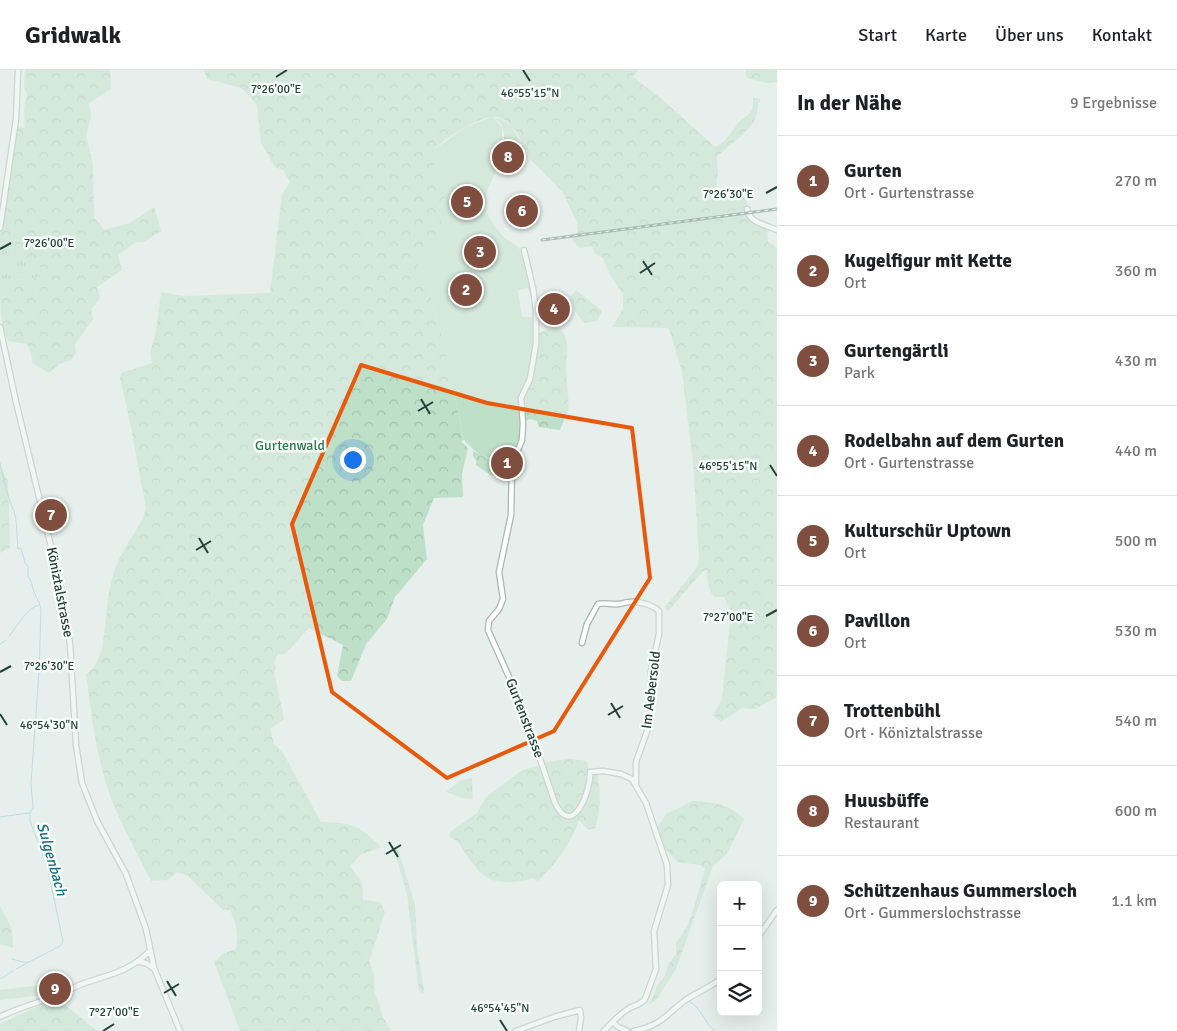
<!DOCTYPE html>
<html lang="de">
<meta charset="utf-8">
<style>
:root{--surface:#fff;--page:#f2f2f2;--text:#202124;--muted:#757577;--line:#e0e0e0;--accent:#7f4e3f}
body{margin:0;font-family:Signika,sans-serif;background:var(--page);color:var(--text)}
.controls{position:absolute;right:15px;bottom:15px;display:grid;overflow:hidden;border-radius:8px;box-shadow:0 5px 20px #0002}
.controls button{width:45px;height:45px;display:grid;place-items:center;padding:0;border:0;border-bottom:1px solid var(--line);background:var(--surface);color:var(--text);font:25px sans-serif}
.you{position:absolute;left:352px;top:389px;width:18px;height:18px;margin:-12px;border:4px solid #fff;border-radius:50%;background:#1a73e8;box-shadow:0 0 0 8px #1a73e833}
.badge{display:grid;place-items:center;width:32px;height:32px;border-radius:50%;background:var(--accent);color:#fff;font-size:16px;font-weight:700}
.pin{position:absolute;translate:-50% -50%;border:2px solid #fff;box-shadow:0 1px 5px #0006}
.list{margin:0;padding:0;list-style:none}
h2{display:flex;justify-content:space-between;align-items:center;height:65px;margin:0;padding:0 20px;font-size:21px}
h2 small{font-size:16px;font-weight:400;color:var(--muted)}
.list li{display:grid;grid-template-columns:32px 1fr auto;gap:15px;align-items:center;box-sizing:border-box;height:90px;padding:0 20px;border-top:1px solid var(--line)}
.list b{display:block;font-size:19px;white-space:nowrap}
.list p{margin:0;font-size:16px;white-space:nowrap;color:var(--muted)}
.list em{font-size:16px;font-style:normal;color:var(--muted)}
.icon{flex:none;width:28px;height:28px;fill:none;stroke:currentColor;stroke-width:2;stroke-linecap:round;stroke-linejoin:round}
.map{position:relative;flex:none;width:777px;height:961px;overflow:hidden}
header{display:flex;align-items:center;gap:30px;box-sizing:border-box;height:70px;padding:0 25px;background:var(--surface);border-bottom:1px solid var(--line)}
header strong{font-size:24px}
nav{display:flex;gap:28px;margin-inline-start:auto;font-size:18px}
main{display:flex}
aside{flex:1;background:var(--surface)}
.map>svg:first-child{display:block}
.grass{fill:url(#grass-tufts)}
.forest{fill:url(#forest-crowns)}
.park{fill:#bfe0c8}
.garden{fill:url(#garden-furrows)}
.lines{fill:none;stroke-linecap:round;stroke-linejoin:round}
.stream{stroke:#8ec9d4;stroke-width:1}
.minor-casing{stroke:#a8b8b2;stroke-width:7}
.minor{stroke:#fff;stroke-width:4.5}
.rail-casing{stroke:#5f7d75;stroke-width:3}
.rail{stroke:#f7fbf9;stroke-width:1;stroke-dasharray:4;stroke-linecap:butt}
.marked{fill:none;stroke:#e8590c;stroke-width:4;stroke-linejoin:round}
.ticks{fill:none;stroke:#24423a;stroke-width:2}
.labels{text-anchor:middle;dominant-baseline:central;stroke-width:5;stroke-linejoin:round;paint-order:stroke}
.park-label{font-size:14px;fill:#2d7a4b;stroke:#f7fbf9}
.street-label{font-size:14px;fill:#24423a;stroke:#f7fbf9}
.water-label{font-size:15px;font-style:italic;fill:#1c6f80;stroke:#f7fbf9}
.ticks-label{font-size:12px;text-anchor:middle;fill:#24423a;stroke:#f7fbf9;stroke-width:5;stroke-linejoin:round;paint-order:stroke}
</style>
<header>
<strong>Gridwalk</strong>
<nav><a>Start</a><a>Karte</a><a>Über uns</a><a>Kontakt</a></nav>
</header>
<main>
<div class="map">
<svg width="777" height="961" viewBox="0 0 777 961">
<defs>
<pattern id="grass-tufts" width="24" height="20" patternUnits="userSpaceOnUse" patternTransform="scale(1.25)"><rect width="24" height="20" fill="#bfe0c8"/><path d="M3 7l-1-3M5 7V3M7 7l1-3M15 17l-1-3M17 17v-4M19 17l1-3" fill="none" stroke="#a4c1ad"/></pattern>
<pattern id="forest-crowns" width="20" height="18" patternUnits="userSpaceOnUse" patternTransform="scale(1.25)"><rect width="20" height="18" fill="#bfe0c8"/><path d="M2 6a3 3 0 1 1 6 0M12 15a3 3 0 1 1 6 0" fill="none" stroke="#a4c1ad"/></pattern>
<pattern id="garden-furrows" width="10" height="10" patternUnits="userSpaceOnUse" patternTransform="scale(1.25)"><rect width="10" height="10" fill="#bfe0c8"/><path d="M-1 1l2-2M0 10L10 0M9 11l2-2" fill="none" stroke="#a4c1ad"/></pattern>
</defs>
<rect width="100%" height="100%" fill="#e6efeb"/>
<path class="grass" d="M494,48C512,49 523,70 520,86L515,84V80L513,83L503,79C504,66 507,55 494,48Z
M0,176C5,179 12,186 17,188C27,191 42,195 49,204L32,209L8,210L0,216Z
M472,708L473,729L462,728L446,722L461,710Z"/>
<path class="forest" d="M25,0H110L111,19L89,33L91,47L86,65L93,96L94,147L104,160L130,153L154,137L161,161L144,172H136L118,185L122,200L97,217L100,228L91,240L93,249L75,274L76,282L71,290L59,294L49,303L32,293L31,283L27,274L8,271C0,255 0,235 0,216L8,210L32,209L49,204C42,195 27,191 17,188C12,186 5,179 0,176V159L15,57L25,58L24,38L27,24L24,18Z
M204,0H638L633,7L664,31L715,77C727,72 732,60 740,51C744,48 749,45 752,40C753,37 753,32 753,28H758L761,31L758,33C760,58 732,71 717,87L718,102L715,126C726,130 741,119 746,130C748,135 748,141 749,147L767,155L768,172L777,178V627L755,639L742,638L721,652L713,645L722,629L731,542L724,527H714C708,520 708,509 706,500L703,501L668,541L665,537L698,496L699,486L693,392L682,302L669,258L612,257L623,239V224L610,205L603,188L595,184L592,176L580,178L572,170L578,161L577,153L563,122L530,89L528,80L522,79C522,71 519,64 513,58C509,53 504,48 497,47C482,44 442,70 432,81V88L446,132L438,138L445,165L427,214L443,268L464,370L461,371L468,378L462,404L463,427L434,428L423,455L427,489L395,527L387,549L366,574L351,611H342L337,606L343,575L309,558L285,584H278L274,593L276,598L274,602L284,649L270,659L274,674L283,683L321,752C353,753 359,755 381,777L360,785L350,796L362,812L363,830L380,832L385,842L369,891L374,904L375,923L383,947L391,961H240L214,892L224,883L236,879C239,866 236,852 230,840H223L188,806L177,802L168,810L151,811C135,778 115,745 105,710C95,676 91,639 86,604C107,595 105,542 109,522C112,508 116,494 123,482C130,467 143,454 146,438L127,337L120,309L121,303L152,293L150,282L156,262L161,222L184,226L270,223L282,125L290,112L283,100L275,97L261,73L257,35L242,18L207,9Z
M745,0H777V12L766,13L747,8Z
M576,220L602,241L597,251L585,253L577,244L570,228Z
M561,258L567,271L566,300L569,338L560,360L539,357L537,351L530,349L524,352L523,328L538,264L547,259Z
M473,381L491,390L506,386L507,391L496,398L498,402L509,398V402L502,407L497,405L492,406L476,395V390L473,386Z
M0,396L8,411L10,478L0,483Z
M571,689L587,691L589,702L597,701C601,719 601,741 595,758L588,760L579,750C572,772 555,795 538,811L532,808C524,811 517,812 509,812C487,812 480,804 468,787C462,778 460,772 450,767V762L477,743L486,727L521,701L551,691Z
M693,731C714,733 728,733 744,749L727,784L713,796L676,899L656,930L647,935L652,930L657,916L665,906L668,895L676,884V872C692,857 698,820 705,799L700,795L678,792L663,777L656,759L666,744Z
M397,776L415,835L417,878L424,920L423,924L420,922L418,914L407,824L395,783V777Z
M0,836L12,859L13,878L0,874Z
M42,934H64L97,961H0V954Z"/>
<path class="park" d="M492,47L502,57V78H500L497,86L494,85L497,88C498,108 484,117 486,133H481L480,138L485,139C490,150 497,161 506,169C512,173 519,176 521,182L520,185L523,183L533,227H531L528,218L518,220L522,247H534V275L529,307L523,320L522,363L513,387L507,390L506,386C486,393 476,383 464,370L443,268L430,223L413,183L445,165L438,138L445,132L432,88V81L466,57Z
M51,914L52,924L0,930V920Z"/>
<path class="garden" d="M479,168H483L486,182L484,193L481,194L472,190L469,183L477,180L476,174Z"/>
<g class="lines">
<path class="stream" d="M0,393C4,410 7,426 14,441C17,448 17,471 18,479L21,478L25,493L28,496V506C32,512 32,515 34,522C36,528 40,532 41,539L39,602L31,714L33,737L30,743V751L47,796L63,871L60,876L27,893L12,889
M9,566C18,556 26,538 39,535
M0,574L6,570
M0,747L29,743
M16,899L26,894
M0,909L13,901
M690,932C700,936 705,954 715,961"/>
<g class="minor-casing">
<path id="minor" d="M747,139C748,152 766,155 777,160
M0,158L16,49L18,0
M524,180L533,218L536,241V274L530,309L521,328L523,354L522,370L512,395L511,445L499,502L503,529L499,539L489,551L488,560L522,636L555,733C573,770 591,720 590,702L603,701L621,704L632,709L646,733L667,795L668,815L654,861L656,899L645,929C641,935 634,935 628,939C619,945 611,953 604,961
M0,257L16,332L62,522L70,574L76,675L82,713L97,751L126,804L146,859L154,898L180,961
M582,573L587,554L598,534C606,532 611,535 618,534C622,534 625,532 630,532C638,531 653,535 659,541V564L651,601L650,653L636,692V714
M758,867L777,840
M139,892L146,893L153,898
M0,947C21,936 43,932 65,922C70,920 76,916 82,914C110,904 127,903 150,881
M613,952L618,957L627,961
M516,961L554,947L580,940L581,948L579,961
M634,961C663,955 666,944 687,929C698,922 710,917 721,909"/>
</g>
<use href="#minor" class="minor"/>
<g class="rail-casing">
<path id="rail" d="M542,170L777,139"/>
</g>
<use href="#rail" class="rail"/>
</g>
<path d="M0 0H777V961H0ZM361,295L487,333L632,358L650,508L554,661L447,708L332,622L292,454Z" fill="#e6efeb" fill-opacity=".55" fill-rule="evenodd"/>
<path class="marked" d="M361,295L487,333L632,358L650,508L554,661L447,708L332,622L292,454Z"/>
<path class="ticks" d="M523,0L530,11M276,7L287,0M766,123L777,117M0,179L11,173M643,191L652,205M640,203L655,193M421,329L430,344M418,341L433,332M770,395L777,406M199,468L208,483M196,480L211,471M766,546L777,540M0,602L11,596M611,633L620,648M0,644L7,655M608,645L623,636M389,772L398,787M386,784L401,775M167,911L176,926M164,923L179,914M500,950L507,961M103,961L114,954"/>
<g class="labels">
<g class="park-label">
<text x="290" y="375">Gurtenwald</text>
</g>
<g class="street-label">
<text transform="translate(60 522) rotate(79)">Köniztalstrasse</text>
<text transform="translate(651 620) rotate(-83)">Im Aebersold</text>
<text transform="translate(525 648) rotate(69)">Gurtenstrasse</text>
</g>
<g class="water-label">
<text transform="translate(52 789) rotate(74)">Sulgenbach</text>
</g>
</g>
<g class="ticks-label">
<text x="276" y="23">7°26'00"E</text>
<text x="530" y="27">46°55'15"N</text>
<text x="728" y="128">7°26'30"E</text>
<text x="49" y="177">7°26'00"E</text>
<text x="728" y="400">46°55'15"N</text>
<text x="728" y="551">7°27'00"E</text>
<text x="49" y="600">7°26'30"E</text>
<text x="49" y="659">46°54'30"N</text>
<text x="500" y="942">46°54'45"N</text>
<text x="114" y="946">7°27'00"E</text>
</g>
</svg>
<div class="controls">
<button>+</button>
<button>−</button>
<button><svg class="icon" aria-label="layers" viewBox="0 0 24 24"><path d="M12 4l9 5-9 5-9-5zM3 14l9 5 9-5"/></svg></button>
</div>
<div class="you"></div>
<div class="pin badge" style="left:507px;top:393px">1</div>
<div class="pin badge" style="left:466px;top:220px">2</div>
<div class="pin badge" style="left:480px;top:182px">3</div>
<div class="pin badge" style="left:554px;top:239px">4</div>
<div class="pin badge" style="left:467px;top:132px">5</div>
<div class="pin badge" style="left:522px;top:141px">6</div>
<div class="pin badge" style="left:51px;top:445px">7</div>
<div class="pin badge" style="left:508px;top:87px">8</div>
<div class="pin badge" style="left:55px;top:919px">9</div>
</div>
<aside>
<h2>In der Nähe<small>9 Ergebnisse</small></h2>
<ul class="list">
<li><span class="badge">1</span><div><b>Gurten</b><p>Ort · Gurtenstrasse</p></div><em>270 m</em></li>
<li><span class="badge">2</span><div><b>Kugelfigur mit Kette</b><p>Ort</p></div><em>360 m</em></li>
<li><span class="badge">3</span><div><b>Gurtengärtli</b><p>Park</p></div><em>430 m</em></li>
<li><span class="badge">4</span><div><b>Rodelbahn auf dem Gurten</b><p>Ort · Gurtenstrasse</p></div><em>440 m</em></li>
<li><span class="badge">5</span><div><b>Kulturschür Uptown</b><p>Ort</p></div><em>500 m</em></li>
<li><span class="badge">6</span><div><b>Pavillon</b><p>Ort</p></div><em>530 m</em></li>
<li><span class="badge">7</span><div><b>Trottenbühl</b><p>Ort · Köniztalstrasse</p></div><em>540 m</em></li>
<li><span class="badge">8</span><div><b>Huusbüffe</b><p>Restaurant</p></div><em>600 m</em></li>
<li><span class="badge">9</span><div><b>Schützenhaus Gummersloch</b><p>Ort · Gummerslochstrasse</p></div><em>1.1 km</em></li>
</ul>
</aside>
</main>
